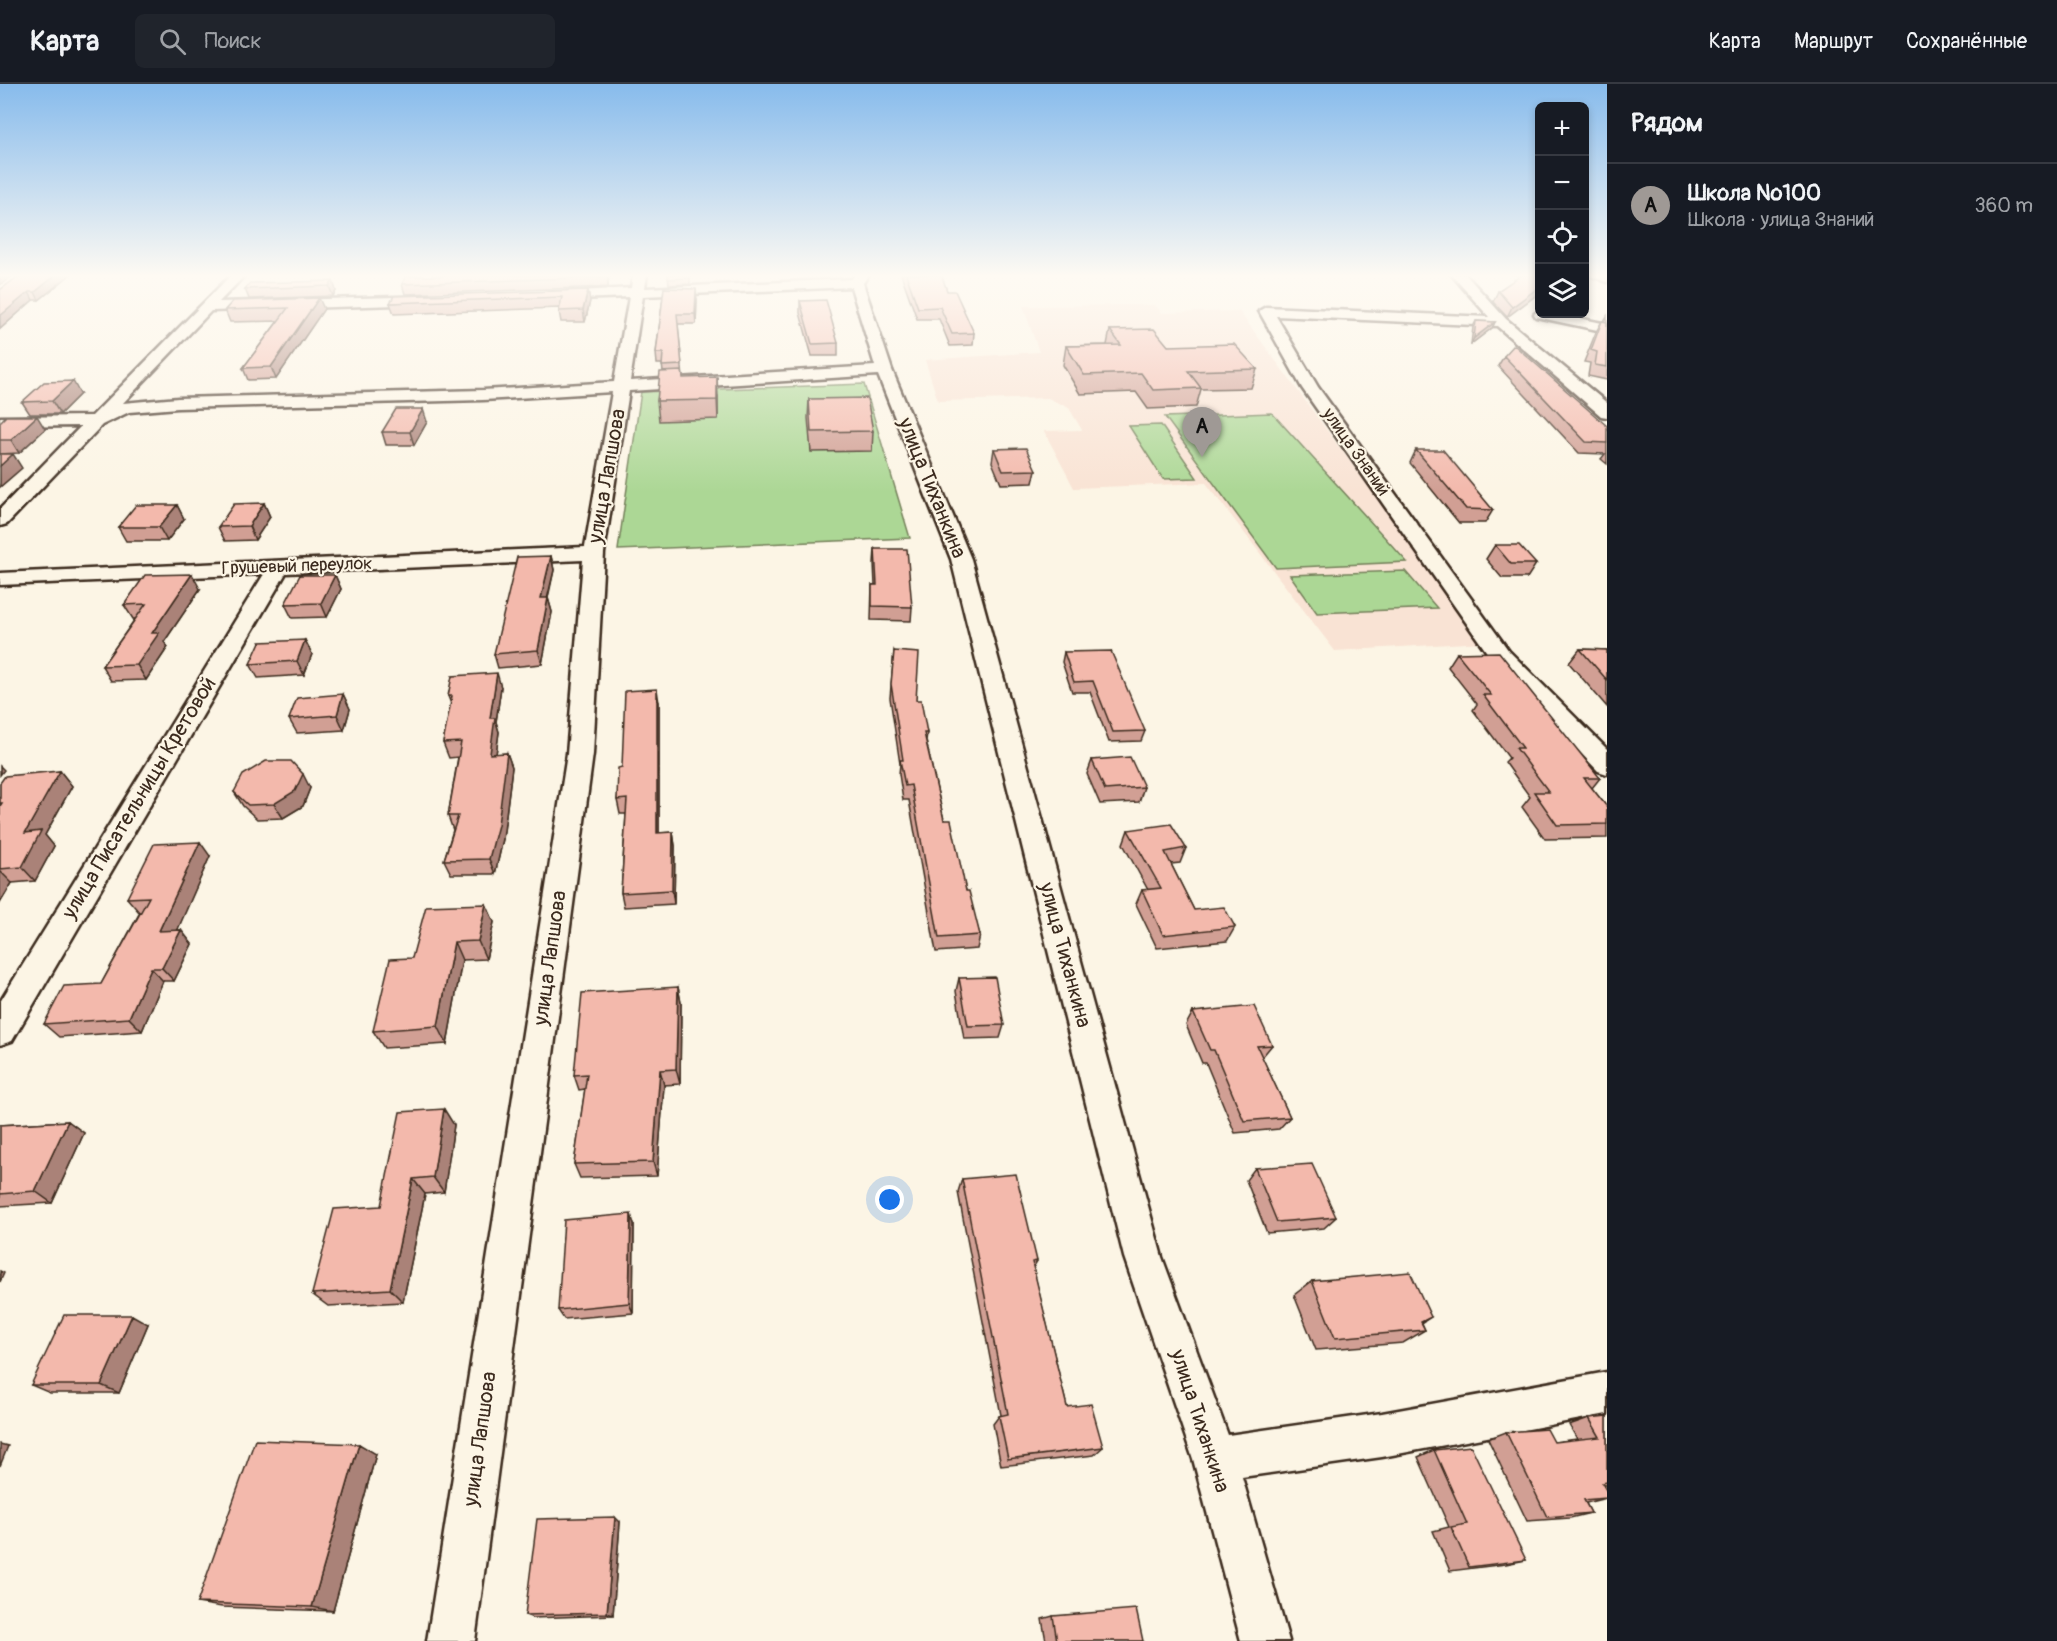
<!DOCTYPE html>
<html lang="ru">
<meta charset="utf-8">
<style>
:root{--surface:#171b24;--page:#20242c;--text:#f1f3f6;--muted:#9ea1a6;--line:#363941;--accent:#9f9995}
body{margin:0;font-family:Pangolin,sans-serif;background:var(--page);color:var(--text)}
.controls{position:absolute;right:18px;top:18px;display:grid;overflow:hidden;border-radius:9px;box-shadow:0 3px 9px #0003}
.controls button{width:54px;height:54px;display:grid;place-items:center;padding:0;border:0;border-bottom:2px solid var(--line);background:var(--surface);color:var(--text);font:30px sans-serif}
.you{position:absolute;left:890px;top:1116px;width:21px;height:21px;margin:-15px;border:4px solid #fff;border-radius:50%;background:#1a73e8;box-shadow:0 0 0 9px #1a73e833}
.badge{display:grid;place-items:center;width:39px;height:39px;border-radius:50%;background:var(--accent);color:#111;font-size:20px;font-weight:700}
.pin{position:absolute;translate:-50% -50px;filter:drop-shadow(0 2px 3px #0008)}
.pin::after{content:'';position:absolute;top:32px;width:21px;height:18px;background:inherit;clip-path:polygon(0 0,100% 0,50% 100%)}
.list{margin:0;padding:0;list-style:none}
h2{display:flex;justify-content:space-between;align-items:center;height:78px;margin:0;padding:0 24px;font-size:26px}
h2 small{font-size:20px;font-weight:400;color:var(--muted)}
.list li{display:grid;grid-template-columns:39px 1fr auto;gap:18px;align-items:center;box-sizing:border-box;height:84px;padding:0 24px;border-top:2px solid var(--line)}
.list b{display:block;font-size:22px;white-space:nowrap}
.list p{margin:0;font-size:20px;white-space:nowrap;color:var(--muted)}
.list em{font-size:20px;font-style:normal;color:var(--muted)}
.icon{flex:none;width:33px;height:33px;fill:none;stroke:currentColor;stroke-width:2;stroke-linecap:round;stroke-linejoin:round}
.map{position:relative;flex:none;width:1607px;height:1557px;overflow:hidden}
header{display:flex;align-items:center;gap:36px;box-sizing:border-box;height:84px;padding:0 30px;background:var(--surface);border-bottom:2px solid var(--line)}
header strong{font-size:28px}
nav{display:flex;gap:33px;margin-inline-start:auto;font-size:21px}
.search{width:420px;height:54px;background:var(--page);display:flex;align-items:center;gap:15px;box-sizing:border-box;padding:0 21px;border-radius:9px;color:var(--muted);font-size:22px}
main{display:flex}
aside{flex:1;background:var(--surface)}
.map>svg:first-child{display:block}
.built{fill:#f9e3d4}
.green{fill:#acd795;stroke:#74805a;stroke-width:1.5}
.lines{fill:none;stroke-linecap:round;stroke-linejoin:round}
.minor-casing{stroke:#3b2a1e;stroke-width:5}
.minor{fill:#fcf5e5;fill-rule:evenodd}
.wall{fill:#d19f94;stroke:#3b2a1e;stroke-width:1.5}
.shaded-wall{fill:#aa8278;stroke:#3b2a1e;stroke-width:1.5}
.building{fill:#f3b9ac;stroke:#3b2a1e;stroke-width:1.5}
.labels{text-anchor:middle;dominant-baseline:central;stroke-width:4.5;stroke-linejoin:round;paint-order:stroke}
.far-street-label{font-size:18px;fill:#3b2a1e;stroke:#fcf5e5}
.street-label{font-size:21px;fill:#3b2a1e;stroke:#fcf5e5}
</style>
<header>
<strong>Карта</strong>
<div class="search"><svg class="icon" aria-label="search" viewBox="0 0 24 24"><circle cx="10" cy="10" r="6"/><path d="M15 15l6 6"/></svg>Поиск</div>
<nav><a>Карта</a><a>Маршрут</a><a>Сохранённые</a></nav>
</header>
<main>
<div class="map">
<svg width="1607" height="1557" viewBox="0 0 1607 1557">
<rect width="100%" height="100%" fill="#fcf5e5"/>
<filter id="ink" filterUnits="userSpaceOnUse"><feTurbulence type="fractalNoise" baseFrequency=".0167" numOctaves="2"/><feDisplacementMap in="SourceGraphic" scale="12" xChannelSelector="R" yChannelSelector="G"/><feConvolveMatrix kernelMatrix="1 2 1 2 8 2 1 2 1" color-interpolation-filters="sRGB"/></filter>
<g filter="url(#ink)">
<path class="built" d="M1155,221L1162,229L1239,227L1483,558L1335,567L1206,399L1074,404L1044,347L1082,346L1069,324L1048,314L938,317L925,276L1039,268L1023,222Z"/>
<path class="green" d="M864,300L910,454L618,466L641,308Z
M1272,329L1407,478L1276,484L1165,333Z
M1161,341L1197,394L1163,395L1129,342Z
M1405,487L1437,524L1317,529L1290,491Z"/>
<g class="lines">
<g class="minor-casing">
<path id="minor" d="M232,190H246L219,218L429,212L436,216L429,220L211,227L123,319L178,314L483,306L614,298L629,213L550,216L543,212L545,209L631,204L633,190H647L645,204L852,195L855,190H869L863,199L892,286L971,475L1162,1173L1228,1351L1382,1329L1607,1288V1330L1382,1373L1242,1393L1289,1557H1241L1193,1375L1124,1173L951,475L878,291L629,307L604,469L593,670L475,1557H427L567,670L583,476L286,489L12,957L0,961V918L264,490L0,501V489L585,463L612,308L483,316L178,324L129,328L102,341L7,440L0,442V425L81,342L0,343V333L92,332ZM851,203L875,282L630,297L643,212Z
M1451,190H1465L1506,235L1607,319V333L1601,332L1497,242L1276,232L1318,303L1509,567L1607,665V690L1598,687L1493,577L1302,304L1259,227L1266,223L1489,233Z
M1586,190H1607V198Z
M1540,226V230H1559L1607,240V248L1536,233L1534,230Z"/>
</g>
<use href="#minor" class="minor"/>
</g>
<path class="wall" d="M22,190H71L39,216H33L0,245V206Z
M442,190L520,191L609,190L608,203L405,210L402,200L442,192Z
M668,190H690V200L669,201Z
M901,190H941L947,207L974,249L973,261L950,262L939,235H917Z
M1511,190H1539V209L1507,233L1493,218L1498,207L1521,191Z
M333,197L336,207L333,212L249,215L245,205Z
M664,204L697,215L696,240H678L683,294L718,312V335L659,337L657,317L663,288L662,280H657L656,269Z
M588,206L590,217L585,238H561L559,227V224L394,230L390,219Z
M233,217L324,225L276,295L248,296L243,284L278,237L230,238L225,226Z
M800,217L838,259V272H812L800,229Z
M1607,232V296L1588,292L1590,279L1584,278L1596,248L1602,237H1604Z
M1476,237L1495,238L1492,244L1471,260L1473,243Z
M1110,246L1168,262L1257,285L1251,304L1201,305L1196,323L1148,325L1136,308L1080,310L1063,281L1066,262L1107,261Z
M1504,272L1607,342V380L1601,375L1605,370L1579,369L1498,282Z
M80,310L60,330H30L22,318Z
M809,315L873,347L872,367L811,368L808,334Z
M0,338L45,345L19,369L0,370Z
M427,338L414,361H386L382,348Z
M994,365L1036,386L1033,399L1001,400L992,378Z
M1416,366L1493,426L1485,439H1459L1410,379Z
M264,419L270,433L255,456L225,457L218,443Z
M177,421L184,435L167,457H126L118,443Z
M1495,461L1536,480L1527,494H1502L1486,475Z
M875,465L912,523L911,537L871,536L872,501H875L874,479Z
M551,472L554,486L548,514L552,528L542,580L498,584L494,570Z
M335,491L341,505L327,533L292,534L285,520Z
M200,505L164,558L168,563L146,596L111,597L102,582L135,535H133L124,521Z
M305,556L312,570L304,591L258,594L250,580Z
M1580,565L1607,566V623L1569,579Z
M894,567L916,616L927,649L926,657L944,736L980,851L977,865L936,868L909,716H903L899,690L900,680L890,614Z
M1064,568L1145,647L1141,657L1109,658L1090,608H1072L1062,578Z
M1457,569L1600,694L1592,704L1607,723V754L1545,755L1522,723L1530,713L1505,678L1509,674L1473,626L1477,620L1448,583Z
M501,603L496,638L499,648L496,670L507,669L512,683L503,755L495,790H451L444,776L453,746L448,732L458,673L449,674L443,659L451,620L448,612Z
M343,610L350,625L344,646L297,649L289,635Z
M659,619V749L673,748L675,762L674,820L624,823L621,809L626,730H620L617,716L622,683Z
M1092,676L1144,703L1139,718L1100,720L1087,690Z
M60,687L72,702L45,751L54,762L35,797L12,799L0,819V699Z
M310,704L303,722L283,734L257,735L243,722L234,708Z
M1128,746L1186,764L1180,779L1171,780L1194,826L1235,843L1227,857L1157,864L1136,820L1142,806H1148L1123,760Z
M210,772L177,846H181L192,860L174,897H163L142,947L59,953L44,940L101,900L140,828H139L127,814Z
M486,820L494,838L486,875L462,876L447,960L384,964L373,947L412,874Z
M959,894L1004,941L1000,954L964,955L956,907Z
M678,903L681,919L680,1000L664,1001L657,1092L580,1094L574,1080L585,1005L579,1006L574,991Z
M1193,928L1272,961L1262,973L1290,1033L1279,1045L1235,1049L1206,979H1202L1186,941Z
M68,1037L84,1049L52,1119L0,1122V1041Z
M454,1041L444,1108L425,1110L403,1218L328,1222L312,1210L381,1122Z
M1255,1084L1336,1133L1324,1144L1267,1149L1246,1096Z
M962,1095L1037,1177L1033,1184L1067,1323L1103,1363L1094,1371L1001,1382L993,1340L999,1332L1001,1331L958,1108Z
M634,1140L633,1229L564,1235L558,1226Z
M1312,1197L1431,1233L1422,1239L1425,1246L1403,1259L1316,1266L1294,1211Z
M148,1240L119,1309H50L31,1301Z
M1607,1332V1401H1603L1607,1408V1414L1586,1419L1591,1429L1570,1434L1527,1437L1488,1355L1506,1348L1554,1358L1577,1355L1569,1341L1589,1334Z
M1434,1366L1526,1476L1506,1480L1450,1487L1433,1447L1449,1443L1418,1373Z
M376,1370L333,1527L222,1523L197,1519Z
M620,1438L613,1531L533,1534L525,1531Z
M1053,1532L1143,1557H1046L1042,1535Z"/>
<path class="shaded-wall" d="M0,190H15L0,201Z
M57,190H71L39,216L35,208Z
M607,190H609L608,203L607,193Z
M333,197L336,207L333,212L329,202Z
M1539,203V209L1507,233L1512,223Z
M696,205L697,215L696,240L695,230Z
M588,206L590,217L585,238L583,226Z
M29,208L33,216L0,245V232Z
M319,214L324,225L276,295L271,283Z
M1495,238L1492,244L1471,260L1474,254Z
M717,293L718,312V335L717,316Z
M73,297L80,310L60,330L52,317Z
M423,325L427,338L414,361L410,348Z
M37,332L45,345L19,369L11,356Z
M13,370L22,384L0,403V382Z
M264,419L270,433L255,456L249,442Z
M177,421L184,435L167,457L159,443Z
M551,472L554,486L544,528L541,514Z
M192,490L200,505L164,558L168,563L146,596L137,581L152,549Z
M335,491L341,505L327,533L321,519Z
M548,514L552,528L542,580L538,566Z
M305,556L312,570L304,591L297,577Z
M497,589L501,603L496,638L499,648L494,685L490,670V634Z
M657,605L659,619V763L657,749Z
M343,610L350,625L344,646L337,631Z
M507,669L512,683L503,755L495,790L489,775Z
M0,682L4,686L0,691Z
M60,687L72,702L45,751L54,762L35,797L22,783L25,749Z
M303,690L310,704L303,722L283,734L274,720Z
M673,748L675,762L674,820L672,806Z
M200,758L210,772L171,861L159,847Z
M0,787L12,799L0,819Z
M486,820L494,838L486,875L478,857Z
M181,846L192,860L174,897L162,884Z
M454,858L462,876L447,960L438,942Z
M151,884L163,897L142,947L129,934Z
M678,903L681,919L680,1000L676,985Z
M660,986L664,1001L657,1092L653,1078Z
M444,1025L454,1041L444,1108L433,1093Z
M68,1037L84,1049L52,1119L35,1107Z
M413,1095L425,1110L403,1218L390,1205Z
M631,1130L634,1140L633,1229L629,1219Z
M0,1187L4,1189L0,1198Z
M132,1231L148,1240L119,1309L101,1301Z
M0,1360L8,1362L0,1382Z
M359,1360L376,1370L333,1527L312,1523Z
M615,1433L620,1438L613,1531L607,1529Z"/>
<path class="building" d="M22,190H57L35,208H29L0,232V206Z
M442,190H515V191L607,190V193L402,200L406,192H442Z
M668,190H690V194L668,195Z
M906,190H941L947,207H955L974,249L952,250L940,223L918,224Z
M1523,190H1539V203L1512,223L1498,207Z
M333,197L329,202L245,205L250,199Z
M664,204L696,205L695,230H677L682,281L662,282L663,269H656Z
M588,206L583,226L559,227L562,213L390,219L394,212Z
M319,214L271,283L243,284L288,224L225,226L233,217Z
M826,216L838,259L812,260L800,217Z
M1476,237L1495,238L1474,254Z
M1602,237L1607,238V283L1595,281L1597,268L1591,266Z
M1154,245L1168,262L1234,260L1257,285L1188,287L1201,304L1153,306L1141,289L1084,291L1066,262L1121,261L1110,246Z
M1514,261L1607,342V359L1586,358L1504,272Z
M682,287L683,294L717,293V316L657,317L660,288Z
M73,297L52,317L22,318L44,298Z
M867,314L873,347L811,348L809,315Z
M396,325H423L410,348H382Z
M6,332H37L11,356H0V338Z
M1026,364L1036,386L1003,387L994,365Z
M1416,366H1443L1493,426L1466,425Z
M0,370H13L0,382Z
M264,419L249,442L218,443L234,420Z
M136,421H177L159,443H118Z
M1495,461H1519L1536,480H1511Z
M875,465H907L912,523L872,522V501H877Z
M551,472L541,514H548L538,566L494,570L517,473Z
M192,490L152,549H159L137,581L102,582L146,520L124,521L145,491Z
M300,491H335L321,519L285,520Z
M305,556L297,577L250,580L260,558Z
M1580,565L1607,566V596Z
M894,567L919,569L916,616H921L927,649H924L944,736H951L966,807H969L980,851L939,854L911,701L905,702L900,676H903L891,600Z
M1111,567L1145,647L1113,648L1093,597L1074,598L1064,568Z
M1499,568L1600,694H1584L1607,723V740L1557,741L1534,708H1549L1516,664H1523L1483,611H1491L1457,569Z
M497,589L490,634H495L490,670L507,669L498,741L489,775L444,776L458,732H448L461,658L443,659L452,612H448L452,592Z
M657,605V749L673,748L672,806L621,809L627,715L617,716L618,684L622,683L625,607Z
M343,610L337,631L289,635L297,614Z
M1130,673L1144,703L1105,706L1092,676Z
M266,677H291L303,690L295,707L274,720L248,721L234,708L243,691Z
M60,687L25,749L41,747L22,783L0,785V722L2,719H0V699L5,692Z
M1171,740L1186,764L1165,768L1194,826L1224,823L1235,843L1163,851L1142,806L1161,804L1128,746Z
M200,758L159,847L181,846L162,884H151L129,934L44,940L64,902L101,900L149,813L127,814L154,760Z
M486,820L478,857L454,858L438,942L373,947L390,875L412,874L426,822Z
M995,893L1004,941L968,942L959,894Z
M678,903L676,985L660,986L653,1078L574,1080L587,990L574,991L582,909Z
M1254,922L1272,961L1257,962L1290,1033L1244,1037L1214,966H1210L1193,928Z
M444,1025L433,1093L413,1095L390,1205L312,1210L334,1125L381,1122L400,1028Z
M68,1037L35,1107L0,1110V1041Z
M1312,1080L1336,1133L1277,1138L1255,1084Z
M1016,1090L1037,1177L1032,1178L1067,1323L1091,1320L1103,1363L1008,1375L999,1332L1008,1330L962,1095Z
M631,1130L629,1219L558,1226L564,1136Z
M1410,1188L1431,1233L1421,1238L1425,1246L1335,1254L1312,1197Z
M64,1231H132L101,1301H31Z
M1607,1332V1398L1602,1399L1607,1408V1414L1584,1416L1591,1429L1547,1433L1506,1348L1547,1345L1554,1358L1600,1353L1589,1334Z
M255,1356L359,1360L312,1523L197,1519Z
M1471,1362L1526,1476L1469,1483L1451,1443L1467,1440L1434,1366Z
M615,1433L607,1529L525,1531L537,1435Z
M1136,1525L1143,1557H1057L1053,1532Z"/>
</g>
<linearGradient id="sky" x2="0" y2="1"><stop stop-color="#87bbec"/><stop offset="0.47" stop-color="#fefaf3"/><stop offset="1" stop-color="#fefaf3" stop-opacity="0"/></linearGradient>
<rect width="1607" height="408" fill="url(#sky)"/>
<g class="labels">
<g class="far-street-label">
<text transform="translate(1356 368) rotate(55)">улица Знаний</text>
<text transform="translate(297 482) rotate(-2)">Грушевый переулок</text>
</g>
<g class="street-label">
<text transform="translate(607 392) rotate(-80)">улица Лапшова</text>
<text transform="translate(932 404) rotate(68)">улица Тиханкина</text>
<text transform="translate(139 714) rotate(-59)">улица Писательницы Кретовой</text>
<text transform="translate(1065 871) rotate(75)">улица Тиханкина</text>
<text transform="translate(550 874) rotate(-82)">улица Лапшова</text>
<text transform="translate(1200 1337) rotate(72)">улица Тиханкина</text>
<text transform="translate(480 1355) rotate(-82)">улица Лапшова</text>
</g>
</g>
</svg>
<div class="controls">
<button>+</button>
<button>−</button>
<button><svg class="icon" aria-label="locate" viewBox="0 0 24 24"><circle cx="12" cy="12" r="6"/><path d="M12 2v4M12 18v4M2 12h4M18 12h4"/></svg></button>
<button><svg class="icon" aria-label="layers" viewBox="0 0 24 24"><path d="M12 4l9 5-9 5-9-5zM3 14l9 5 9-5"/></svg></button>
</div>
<div class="you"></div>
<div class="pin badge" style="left:1202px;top:373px">A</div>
</div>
<aside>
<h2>Рядом<small></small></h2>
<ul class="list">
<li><span class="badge">A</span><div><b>Школа №100</b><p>Школа · улица Знаний</p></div><em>360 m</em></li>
</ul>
</aside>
</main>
